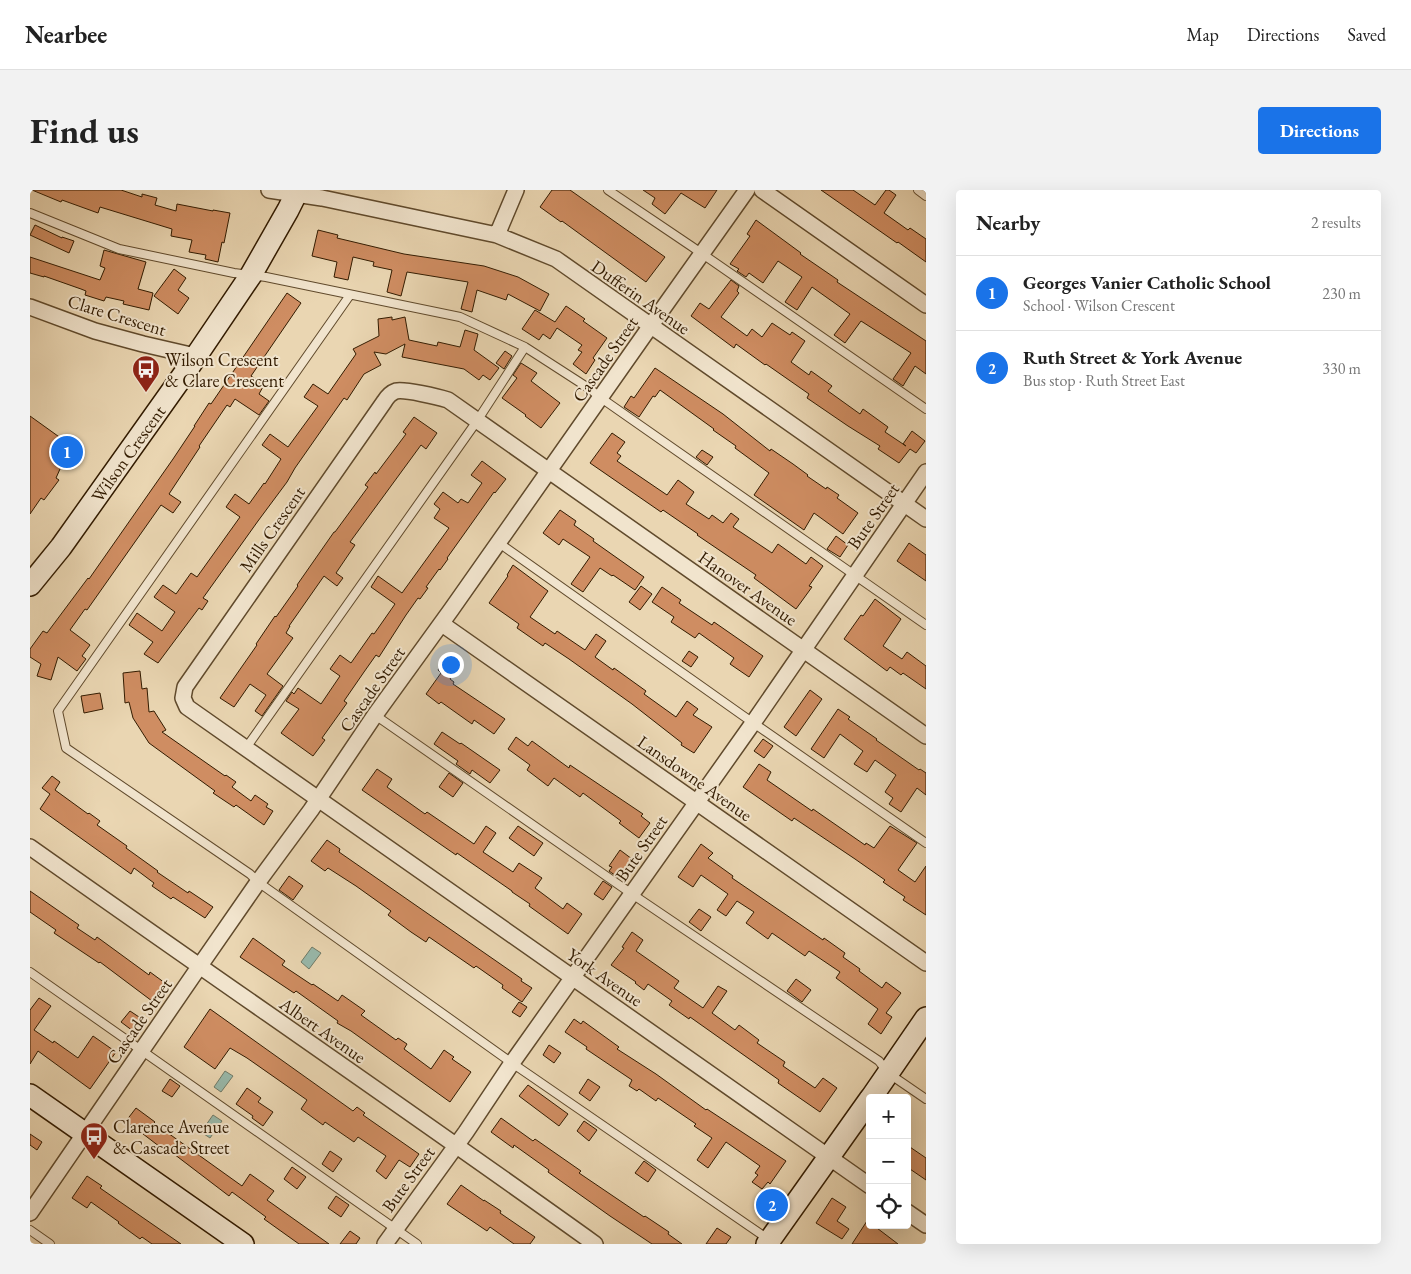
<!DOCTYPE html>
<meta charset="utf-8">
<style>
:root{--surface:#fff;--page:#f2f2f2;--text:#222;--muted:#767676;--line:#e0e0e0;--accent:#1a73e8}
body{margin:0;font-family:"EB Garamond",serif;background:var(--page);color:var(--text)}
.controls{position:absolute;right:15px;bottom:15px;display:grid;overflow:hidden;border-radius:5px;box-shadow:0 5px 20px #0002}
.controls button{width:45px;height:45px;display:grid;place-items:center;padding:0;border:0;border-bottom:1px solid var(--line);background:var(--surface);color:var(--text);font:25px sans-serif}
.you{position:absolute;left:420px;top:474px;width:18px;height:18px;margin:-12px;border:4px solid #fff;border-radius:50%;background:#1a73e8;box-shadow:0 0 0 8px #1a73e833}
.badge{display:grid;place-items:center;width:32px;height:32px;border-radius:50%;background:var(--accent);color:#fff;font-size:16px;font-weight:700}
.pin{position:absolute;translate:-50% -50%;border:2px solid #fff;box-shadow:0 1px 5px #0006}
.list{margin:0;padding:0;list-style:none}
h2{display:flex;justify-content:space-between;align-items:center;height:65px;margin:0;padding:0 20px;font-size:21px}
h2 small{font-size:16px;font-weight:400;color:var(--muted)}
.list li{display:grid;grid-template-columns:32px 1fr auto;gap:15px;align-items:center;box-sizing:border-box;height:75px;padding:0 20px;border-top:1px solid var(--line)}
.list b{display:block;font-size:19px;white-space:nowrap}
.list p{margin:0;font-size:16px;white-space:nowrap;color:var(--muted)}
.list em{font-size:16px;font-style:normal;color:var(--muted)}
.icon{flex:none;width:28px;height:28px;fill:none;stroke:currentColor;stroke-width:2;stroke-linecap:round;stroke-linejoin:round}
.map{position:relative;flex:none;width:896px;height:1054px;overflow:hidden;border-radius:5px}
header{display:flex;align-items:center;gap:30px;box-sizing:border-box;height:70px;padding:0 25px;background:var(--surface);border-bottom:1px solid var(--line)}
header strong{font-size:24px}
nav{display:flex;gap:28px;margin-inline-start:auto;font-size:18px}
.intro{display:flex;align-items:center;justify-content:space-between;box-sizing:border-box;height:120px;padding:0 30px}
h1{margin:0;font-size:35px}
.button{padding:12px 22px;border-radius:5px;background:var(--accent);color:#fff;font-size:18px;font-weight:700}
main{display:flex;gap:30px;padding:0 30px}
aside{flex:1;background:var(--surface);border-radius:5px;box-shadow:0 5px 20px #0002}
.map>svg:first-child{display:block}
.water{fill:#98b9ab;stroke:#6f7a67}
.building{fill:#cf8d62;stroke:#321b00}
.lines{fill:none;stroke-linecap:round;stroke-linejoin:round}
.lane-casing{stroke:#604a2c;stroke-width:10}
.street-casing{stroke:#604a2c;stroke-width:18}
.secondary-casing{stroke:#321b00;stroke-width:24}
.lane{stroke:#f1e4cd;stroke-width:8}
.street{stroke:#f1e4cd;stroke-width:15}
.secondary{stroke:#f1e4cd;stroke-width:21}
.labels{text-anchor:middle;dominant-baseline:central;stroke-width:4;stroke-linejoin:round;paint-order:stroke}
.street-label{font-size:18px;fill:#321b00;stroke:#f1e4cd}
.poi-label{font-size:18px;fill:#321b00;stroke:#f1e4cd;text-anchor:start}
</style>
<header>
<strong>Nearbee</strong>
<nav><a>Map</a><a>Directions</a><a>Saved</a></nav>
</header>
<div class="intro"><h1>Find us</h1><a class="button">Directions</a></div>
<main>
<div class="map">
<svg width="896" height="1054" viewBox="0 0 896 1054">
<rect width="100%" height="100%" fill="#ead6b2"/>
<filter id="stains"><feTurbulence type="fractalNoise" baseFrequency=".004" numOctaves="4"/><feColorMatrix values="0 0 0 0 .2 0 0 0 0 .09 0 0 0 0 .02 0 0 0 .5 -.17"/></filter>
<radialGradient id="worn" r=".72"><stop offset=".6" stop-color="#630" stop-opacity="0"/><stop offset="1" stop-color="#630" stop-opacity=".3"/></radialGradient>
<path class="water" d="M282,757L291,763L279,779L271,772Z
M195,881L203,886L191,902L184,897Z
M183,925L192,931L180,948L171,942Z"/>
<path class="building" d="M2,0H91L112,7V4L127,8L125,15L146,21L147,14L183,21V20L200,23L194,53L192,52L188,72L175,69L176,65L159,62L162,50L141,46L142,39L70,17L68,23L32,10L31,12Z
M522,0H540L635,67L616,92L532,31L531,32L510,17Z
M613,0H687L675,18L651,3L635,24L622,14L625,8Z
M791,0H823L845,15L856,0H859L866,5L854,23L878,40L880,38L896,49V72L868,52L867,53Z
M726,30L771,63L770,64L808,90L807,92L896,151V184L885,176L873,196L863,189L881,163L831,131L815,153L804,145L820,124L782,97L767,120L755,112L772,87L748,71L733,93L719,83L716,87L707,81L709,79L700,74L720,46L717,44Z
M5,35L32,48V47L44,51L39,63L0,45Z
M288,40L308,45L307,48L374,64L454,76L488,87L519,104L510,121L478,104L476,110L447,100L442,122L431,119L438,92L377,82L371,106L357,102L362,80L343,76L344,72L323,67L318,90L304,87L307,72L282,66Z
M74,60L116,72L108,99L123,103L119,120L93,114L94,111L76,107L74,111L55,105L56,101L51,99L14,86V87L0,83V67L70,90L75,78L70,76Z
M144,79L156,88L148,100L159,108L148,124L124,106Z
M701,90L709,96L707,101L709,103L691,127L717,146L722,139L732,147L742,133L760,145L762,142L775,151L761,172L779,185L781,181L802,196L798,201L830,224L833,219L858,237L855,242L876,256L873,254L882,241L895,251L886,263L880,259L869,273L848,259L850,256L818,236L777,208L779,204L736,174L735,175L706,154L704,158L661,126L670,113L679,119Z
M257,103L271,113L221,186L234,195L229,204L239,211L229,225L205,209L200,217L197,215L169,256L170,257L139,304L151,312L143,323L131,315L57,420L55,419L40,440L60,455L52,466L56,469L47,481L28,467L21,490L7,486L11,474L0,467V459L13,441L17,443L58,388L59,389L143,269L165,236H164L179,213L181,214Z
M536,116L555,129L553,131L577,148L563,168L565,170L556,184L543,174L552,162L548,160L552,155L527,138L520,149L513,144L509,150L492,139L505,120L525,132Z
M362,127V130L375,127L379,150L407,156L408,152L430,157L435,140L448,144L444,160L469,178L460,190L453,185L449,190L434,179L372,167L375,154L356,164L344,162L351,175L334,184L317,210L314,208L265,278L257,292L228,331L173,408L178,411L172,420L169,418L128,473L114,464L123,452L99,435L107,423L132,441L145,422L124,407L133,395L146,404L161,383L167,387L210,327L196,317L205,304L219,314L234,293L235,294L251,269L232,255L240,244L258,257L288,216L274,207L283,194L298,204L326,164L323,159L349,146L348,129Z
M475,161L482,166L474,179L466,173Z
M491,173L507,183L501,191L530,213L511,238L495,226L496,225L472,208L487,188L483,185Z
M625,178L693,224L740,261L741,259L763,274L778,285L777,286L796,299L797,297L809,305L807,308L828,323L813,344L784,323L774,340L724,305L739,283L705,258L706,256L683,240L684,239L630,200L625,207L623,206L609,227L594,217L601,206L604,208Z
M0,226L46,259L40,273L34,270L26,288L29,290L14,310L11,308L0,324Z
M384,227L407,243L396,259L391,255L320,352L325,355L306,383L313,388L307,396L294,386L259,436H260L256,443L263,448L237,484L253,496L232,526L225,521L236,505L220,494L204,517L190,508L227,455L226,454L245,426L246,427L268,396L267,395L304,342H305L338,297L335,295L345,282L346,284L376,244L373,242Z
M582,243L595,252L587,263L591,266L587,271L637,305L648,290L664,302L656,314L679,329L682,325L693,333L701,323L709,329L703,337L742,363L748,354L776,374L781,367L793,376L779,396L782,397L766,419L724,388L726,385L667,345L668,344L633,320L631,322L560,273Z
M672,260L683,267L677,275L666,267Z
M452,271L476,289L465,303L464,302L417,368L418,369L410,380L409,379L396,397L398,398L390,409L388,408L376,425L349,467L346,465L334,482L314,511L317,513L292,548L295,550L283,566L251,543L269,519L256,511L262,502L264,504L268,498L291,514L310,486L300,479L310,465L321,473L342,443L344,444L365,414L341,397L348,386L372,403L419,338L404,328L410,319L404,314L413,302L428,313L431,309L438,313L452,293L441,285Z
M530,320L546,331L544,335L564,349L563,351L614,387L605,400L583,385L582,386L570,378L553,402L541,394L560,367L533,349L529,355L513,343Z
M806,346L818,355L810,367L797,359Z
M879,353L896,365V391L867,371Z
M483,375L518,401L500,427L525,444L527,441L555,460L566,444L576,451L565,467L583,480L584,478L616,501L614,504L646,527L657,511L668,519L663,525L682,537L664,563L651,555L652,553L602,514L539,469L515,453L513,456L487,438L489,434L459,413L478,386L477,385Z
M611,396L622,404L610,420L599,412Z
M632,397L651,410L649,413L682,435L684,432L733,466L719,487L700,474L704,468L669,443L665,448L641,432L644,427L622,412Z
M845,409L871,429L853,456L872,469L877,462L896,476V499L873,483L871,485L860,477L857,481L814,449L831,425L833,426Z
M659,461L668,467L661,477L652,471Z
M414,471L426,480L420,489L424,492L423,494L475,529L464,544L444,530L442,534L411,512L409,514L396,504L411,483L408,480Z
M110,481L112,499L117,498L119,522L124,521L136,540L132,542L195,586L196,585L206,592L202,597L221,611L225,605L238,614L236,617L243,621L234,635L206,615L204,617L183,603L185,601L119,553L103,528L99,512L95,513L93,483Z
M780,500L792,509L766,546L754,537Z
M70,503L73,519L54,523L51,506Z
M808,519L820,527L818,529L847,549L846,550L889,580L890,579L896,583V605L887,598L871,622L859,614L863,608L855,602L866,585L845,570L837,582L824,574L833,561L810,544L794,568L781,559Z
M412,542L430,554L431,553L470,580L460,593L442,580L440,584L426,574L428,571L404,554Z
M486,547L498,556L502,551L539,578L540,575L613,624L611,626L620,633L609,648L589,633L591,631L553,603L550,607L524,588L518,596L497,580L500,575L478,559Z
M733,549L743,556L734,568L724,561Z
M729,574L741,582L737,590L782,621L783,619L835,655L836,653L844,658L860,636L887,653L868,680L885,692L896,676V725L873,710L875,707L853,692L855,690L825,669L764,628L762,631L713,597Z
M347,579L362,589L357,597L395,624L397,622L444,654L456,636L466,643L453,662L483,682L489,673L512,688L505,698L533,719L537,713L552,724L538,744L499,716L500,714L482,702V701L427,663L426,665L332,600Z
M419,583L433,593L423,607L409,597Z
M22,586L30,592L25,600L58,624L59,623L70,631L67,635L97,656L96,658L128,681L127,682L158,703L159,701L183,717L175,728L143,707L141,709L122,696L124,693L104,678L101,684L10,619L20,604L12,598Z
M488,636L513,653L504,666L479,648Z
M297,650L310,659L309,662L492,789L491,791L502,798L492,812L472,798L473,795L446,776L444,778L399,747L396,752L381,742L358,725L361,721L326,696L298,678L295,681L281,671Z
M671,654L683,663L678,668L703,686L702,688L793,750L794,748L815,763L813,767L830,779L829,781L852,798L856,792L871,803L856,823L862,827L851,844L838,834L848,819L806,788L810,782L779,761L775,766L742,743L738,749L716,733L724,722L707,711L696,726L687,720L698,704L671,685L663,697L648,687Z
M590,660L602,669L589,688L579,681L582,677L579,676Z
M259,686L273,696L263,710L249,700Z
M573,691L582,697L573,710L564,704Z
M0,701L49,735L47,738L65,750L67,747L119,785L120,782L135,793L122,811L70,772L69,773L24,743L26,740L0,722Z
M669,719L681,727L671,741L659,732Z
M602,742L613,750L606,761L649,791L644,798L673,818L688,796L697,801L682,823L705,840L709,835L729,850L727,853L755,872L753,876L785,898L793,888L807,898L790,922L748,893L749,890L660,827L659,829L639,815L642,811L618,794L614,800L605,793L606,792L581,775L594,758L592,757Z
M223,748L255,771L252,775L282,795L283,794L308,811L312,805L335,821L331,825L366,850L368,848L377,854L374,859L401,879L414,860L424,867L422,869L441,882L420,912L321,841L307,833L308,831L266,801L264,803L210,767Z
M766,789L781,800L772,812L757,801Z
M9,808L21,816L4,840L23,853L24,851L48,868L63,846L86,862L60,899L8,861L0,874V820Z
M489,812L497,817L490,827L482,822Z
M180,819L323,921L327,917L335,923L333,925L389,964L380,977L369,970L356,989L346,981L356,966L328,947L324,952L295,932L293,935L271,919L277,910L217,868L200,858L185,879L154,857Z
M100,821L112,829L103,841L91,832Z
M544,829L551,834L553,831L589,857L587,859L626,884L676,920L677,919L756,971L740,994L738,992L732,999L722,992L728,985L725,983L730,976L696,952L678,978L667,970L682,948L664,936L666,934L628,908L626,911L609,899L607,901L599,896L602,890L556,859L557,857L535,842Z
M519,855L531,863L524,873L513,865Z
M140,889L150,896L142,907L132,901Z
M558,889L570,897L560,911L549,903Z
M498,895L538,924L529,936L489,906Z
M217,898L231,908L228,912L243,922L233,936L222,928L223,926L206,914Z
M106,918L125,932L124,933L212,996L220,984L244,1001L237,1010L299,1054H269L234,1029L236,1027L202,1002L199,1006L140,961L138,963L96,931Z
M471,928L503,951L505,949L551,981L549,983L614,1027L615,1026L639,1042L638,1044L652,1054H622L580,1026L518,982L519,980L484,955L483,958L461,942Z
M554,931L567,940L559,951L547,941Z
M0,944L12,952L7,960L0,955Z
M877,955L896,968V990L877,977Z
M300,961L312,969L303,982L292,974Z
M614,971L626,980L618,992L605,983Z
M262,977L276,987L267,999L254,989Z
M57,986L72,996L70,998L151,1054H122L112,1047L110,1049L88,1033L89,1032L61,1012L57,1018L42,1008Z
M431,995L454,1011V1010L471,1021L470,1023L505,1047L500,1054H484L460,1037L457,1041L417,1014Z
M306,1006L319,1015L311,1027L298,1018Z
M802,1008L816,1017L807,1031L819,1039L812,1049L786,1033Z
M837,1031L840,1033V1035H843L868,1054H822Z
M687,1038L701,1047L696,1054H676Z
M320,1041L330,1048L326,1054H310Z"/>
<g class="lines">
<g class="lane-casing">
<path id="lane" d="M578,0L661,56L896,219
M888,0L896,6
M0,23L89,59L204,83L236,87L430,127L495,157L560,199L571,208L896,435
M320,105L28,521L36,558L220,684L228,692L482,873L738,1049
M469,353L712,525L896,653
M345,525L602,704L849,871L858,883L896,909
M216,558L447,231L495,157
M0,782L387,1054
M0,1040L20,1054"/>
</g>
<g class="street-casing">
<path id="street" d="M239,0L292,8L467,45L526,69L896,329
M732,0L896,115
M467,45L486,0
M0,117L65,141L113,154L165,166
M412,434L896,773
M0,657C188,790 378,920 565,1054
M840,996L157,517L153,508L155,497L354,212C357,207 360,203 366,201C375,199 408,207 418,210L896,546
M877,1022L896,1035
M0,1023L169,777L228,692L281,620L345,525L421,420L629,124L717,0
M355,1054L436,942L482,873L723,533L896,282"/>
</g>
<g class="secondary-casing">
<g id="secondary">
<path id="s1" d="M0,395L31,357L154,184L221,85L258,20L268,0"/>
<path d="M0,905L213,1054"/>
<path d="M841,908L896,828"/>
<path d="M737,1054L840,909"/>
</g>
</g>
<use href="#lane" class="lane"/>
<use href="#street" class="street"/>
<use href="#secondary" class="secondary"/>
</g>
<defs>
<g id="bus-pin" transform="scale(1.4375)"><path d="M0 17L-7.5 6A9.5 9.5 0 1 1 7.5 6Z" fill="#8f2418" stroke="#f1e4cd"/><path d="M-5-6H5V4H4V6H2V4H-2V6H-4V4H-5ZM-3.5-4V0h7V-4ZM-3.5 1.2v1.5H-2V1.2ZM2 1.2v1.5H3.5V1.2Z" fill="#fff"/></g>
</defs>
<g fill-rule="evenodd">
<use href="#bus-pin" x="116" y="179"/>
<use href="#bus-pin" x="64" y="946"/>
</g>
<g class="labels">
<g class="street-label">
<text transform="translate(611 107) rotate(35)">Dufferin Avenue</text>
<text transform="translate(87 125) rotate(17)">Clare Crescent</text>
<text transform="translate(575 169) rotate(-55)">Cascade Street</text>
<text stroke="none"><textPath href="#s1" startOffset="164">Wilson Crescent</textPath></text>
<text transform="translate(843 326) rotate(-55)">Bute Street</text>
<text transform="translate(242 339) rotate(-55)">Mills Crescent</text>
<text transform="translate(718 398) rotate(35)">Hanover Avenue</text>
<text transform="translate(342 499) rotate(-55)">Cascade Street</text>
<text transform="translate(665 588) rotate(35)">Lansdowne Avenue</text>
<text transform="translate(611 658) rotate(-55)">Bute Street</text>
<text transform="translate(575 787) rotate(35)">York Avenue</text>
<text transform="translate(109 831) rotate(-55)">Cascade Street</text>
<text transform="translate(293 840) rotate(35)">Albert Avenue</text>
<text transform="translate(378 989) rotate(-54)">Bute Street</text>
</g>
<g class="poi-label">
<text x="135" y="169">Wilson Crescent<tspan x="135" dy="21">&amp; Clare Crescent</tspan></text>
<text x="83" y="936">Clarence Avenue<tspan x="83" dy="21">&amp; Cascade Street</tspan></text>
</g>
</g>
<rect width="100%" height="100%" filter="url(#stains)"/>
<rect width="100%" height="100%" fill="url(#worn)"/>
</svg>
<div class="controls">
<button>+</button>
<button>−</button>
<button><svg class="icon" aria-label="locate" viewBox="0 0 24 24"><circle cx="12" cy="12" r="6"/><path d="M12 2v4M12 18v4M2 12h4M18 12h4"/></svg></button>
</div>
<div class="you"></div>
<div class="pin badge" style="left:37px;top:262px">1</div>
<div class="pin badge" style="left:742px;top:1015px">2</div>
</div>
<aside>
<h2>Nearby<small>2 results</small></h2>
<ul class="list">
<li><span class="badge">1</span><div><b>Georges Vanier Catholic School</b><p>School · Wilson Crescent</p></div><em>230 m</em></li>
<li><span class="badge">2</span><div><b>Ruth Street &amp; York Avenue</b><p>Bus stop · Ruth Street East</p></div><em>330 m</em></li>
</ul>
</aside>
</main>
